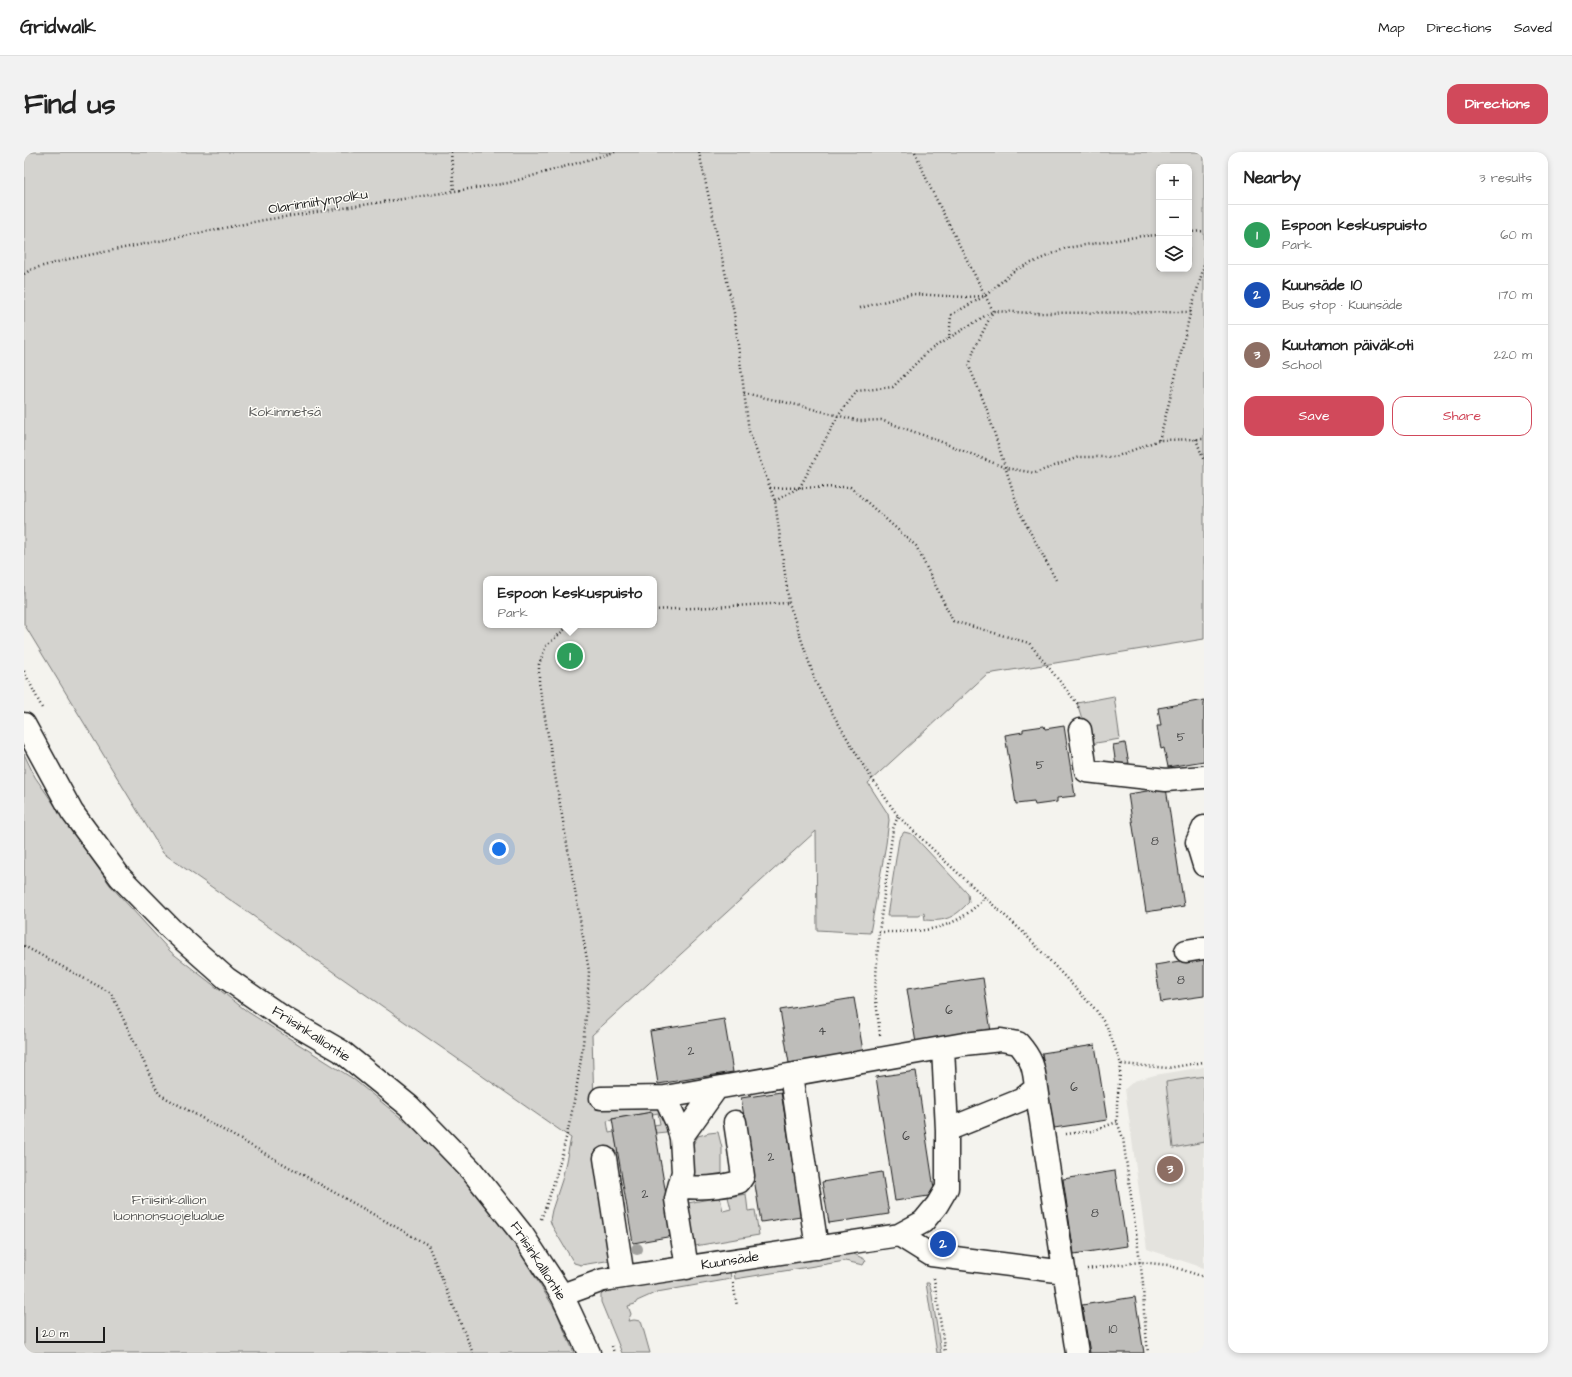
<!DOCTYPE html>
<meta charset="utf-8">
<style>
:root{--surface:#fff;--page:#f2f2f2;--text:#222;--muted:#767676;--line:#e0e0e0;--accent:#d1495b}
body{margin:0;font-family:"Architects Daughter",sans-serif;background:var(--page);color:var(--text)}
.controls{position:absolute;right:12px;top:12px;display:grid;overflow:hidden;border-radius:8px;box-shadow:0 2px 6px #0003}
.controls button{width:36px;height:36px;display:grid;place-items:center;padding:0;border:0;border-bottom:1px solid var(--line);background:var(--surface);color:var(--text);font:20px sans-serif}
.scale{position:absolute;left:12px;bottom:10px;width:69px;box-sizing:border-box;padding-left:4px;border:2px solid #1c1c1c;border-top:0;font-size:11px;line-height:14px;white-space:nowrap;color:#1c1c1c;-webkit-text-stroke:3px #fdfcf7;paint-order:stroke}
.you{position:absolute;left:475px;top:697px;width:14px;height:14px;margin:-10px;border:3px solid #fff;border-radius:50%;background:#1a73e8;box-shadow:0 0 0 6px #1a73e833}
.badge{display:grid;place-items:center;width:26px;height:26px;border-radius:50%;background:var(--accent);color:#fff;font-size:13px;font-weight:700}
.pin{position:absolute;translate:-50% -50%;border:2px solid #fff;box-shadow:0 1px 4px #0006}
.popup{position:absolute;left:459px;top:424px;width:174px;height:52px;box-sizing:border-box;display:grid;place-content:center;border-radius:8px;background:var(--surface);filter:drop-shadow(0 1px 3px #0005);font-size:13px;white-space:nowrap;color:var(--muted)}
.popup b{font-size:15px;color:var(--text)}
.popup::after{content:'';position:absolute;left:50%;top:100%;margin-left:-8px;border:8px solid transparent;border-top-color:var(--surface)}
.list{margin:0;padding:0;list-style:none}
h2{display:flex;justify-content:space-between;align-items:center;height:52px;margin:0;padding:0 16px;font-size:17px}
h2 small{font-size:13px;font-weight:400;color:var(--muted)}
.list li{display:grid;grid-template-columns:26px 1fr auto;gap:12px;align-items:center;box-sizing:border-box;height:60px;padding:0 16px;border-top:1px solid var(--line)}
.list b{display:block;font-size:15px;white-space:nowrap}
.list p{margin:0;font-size:13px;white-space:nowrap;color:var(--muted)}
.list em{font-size:13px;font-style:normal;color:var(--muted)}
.actions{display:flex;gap:8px;padding:12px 16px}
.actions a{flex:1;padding:9px 0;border:1px solid var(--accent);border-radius:12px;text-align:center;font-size:14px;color:var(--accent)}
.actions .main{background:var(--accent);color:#fff}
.icon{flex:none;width:22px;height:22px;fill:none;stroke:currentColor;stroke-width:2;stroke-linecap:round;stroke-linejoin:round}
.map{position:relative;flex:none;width:1180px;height:1201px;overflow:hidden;border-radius:12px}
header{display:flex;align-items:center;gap:24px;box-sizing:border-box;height:56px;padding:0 20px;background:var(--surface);border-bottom:1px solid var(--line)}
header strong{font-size:19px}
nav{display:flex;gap:22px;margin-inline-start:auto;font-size:14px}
.intro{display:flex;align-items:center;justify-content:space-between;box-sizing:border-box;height:96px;padding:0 24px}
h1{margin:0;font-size:28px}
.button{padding:10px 18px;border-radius:12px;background:var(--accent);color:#fff;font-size:14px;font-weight:700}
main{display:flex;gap:24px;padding:0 24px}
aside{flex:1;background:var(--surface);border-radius:12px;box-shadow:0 2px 6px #0003}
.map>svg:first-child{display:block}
.built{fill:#e4e3de}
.green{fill:#d4d3cf;stroke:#787876;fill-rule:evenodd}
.building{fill:#bebdba;stroke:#1c1c1c}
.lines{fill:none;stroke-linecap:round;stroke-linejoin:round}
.minor-casing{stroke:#1c1c1c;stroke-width:25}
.major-casing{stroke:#1c1c1c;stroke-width:25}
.path{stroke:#1c1c1c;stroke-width:2.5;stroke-dasharray:1 3;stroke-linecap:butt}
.minor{stroke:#fdfcf7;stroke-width:22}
.major{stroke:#fdfcf7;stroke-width:22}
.tree{fill:#a0a09d}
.labels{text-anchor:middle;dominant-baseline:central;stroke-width:3;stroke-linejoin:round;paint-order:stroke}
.number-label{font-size:12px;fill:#444}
.street-label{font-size:14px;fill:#1c1c1c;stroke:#fdfcf7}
.park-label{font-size:14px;fill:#5c5c5b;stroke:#fdfcf7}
</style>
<header>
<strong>Gridwalk</strong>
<nav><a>Map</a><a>Directions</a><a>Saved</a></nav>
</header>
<div class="intro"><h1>Find us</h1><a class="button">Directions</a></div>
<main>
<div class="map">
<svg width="1180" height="1201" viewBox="0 0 1180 1201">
<rect width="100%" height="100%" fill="#f4f3ee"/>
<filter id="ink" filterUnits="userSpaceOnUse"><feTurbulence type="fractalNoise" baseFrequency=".025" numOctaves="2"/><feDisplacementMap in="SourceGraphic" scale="8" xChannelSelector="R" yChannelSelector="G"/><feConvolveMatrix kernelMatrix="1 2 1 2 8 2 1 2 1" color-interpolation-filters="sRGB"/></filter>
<g filter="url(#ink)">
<path class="built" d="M1180,915V1116L1123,1097L1101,937L1110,929L1131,923Z"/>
<path class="green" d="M0,0H1180V487L963,522L844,631L864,662L865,668L862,692L846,781L793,778L792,679L568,883L570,954C583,953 629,949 638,957C642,960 644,966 647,970L642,980L632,981L630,973L636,972L634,961L629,962L628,960L588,967V968L583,969L585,981L590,980L594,1000L572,1004L588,1108L557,1113L550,1111L528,1074L526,1068L528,1058L538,1028L547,986L139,701L0,472ZM1135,15H1165V117H1135ZM462,427H630V473H462Z
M1090,544L1096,587L1066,592L1053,551Z
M0,602L11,625L86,733L147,800L224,860L328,926L409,992L479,1073L532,1159L550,1201H0Z
M880,680L888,682L944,742L945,750C931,765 922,770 901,768L900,761L895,764H863L875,687Z
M1180,924V990L1149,996L1142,930Z
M694,980L698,996V1026L669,1025L666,1019L667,996L674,984L685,981Z
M722,1042L724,1059L731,1058L735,1083L671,1094L664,1051L696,1045L699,1059L707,1057L704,1045Z
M828,1101L842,1108L839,1113L821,1109L711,1127L710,1118Z
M706,1119L707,1127L633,1140L613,1149L611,1152L604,1154L607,1162L604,1169L610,1168L617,1169L626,1201H598L577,1150V1143L580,1140Z
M902,1131H905L907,1137L917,1201H913Z"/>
<path class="building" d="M1180,548V609L1144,615L1140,596L1137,597L1133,574H1137L1134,556Z
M1020,574L1021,577L1040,574L1051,644L1033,646V650L1011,653L1010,650L992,652L981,583L999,580V577Z
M1101,591L1105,611L1092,613L1089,593Z
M1142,636L1160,754L1122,760L1104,642Z
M1180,805V844L1137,850L1131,813Z
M959,826L967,880L892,891L883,837Z
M830,846L839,899L765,911L756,858Z
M700,867L709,920L634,932L626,879Z
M1071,893L1083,968L1030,976L1018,901Z
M892,919L911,1043L871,1049L852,925Z
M757,940L777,1064L737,1070L717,946Z
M628,960L649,1084L609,1091L588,967Z
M1091,1019L1103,1094L1050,1102L1039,1027Z
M858,1020L865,1062L805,1071L798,1030Z
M1111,1145L1120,1201H1066L1058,1153Z"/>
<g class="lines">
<g class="minor-casing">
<path id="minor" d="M1056,578L1062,619L1142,628L1180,625
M1180,675L1173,690L1180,713
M1162,799L1180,796
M919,896L923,978
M767,923L793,1096
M1012,936L1053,1201
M692,937L657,986L659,1020L655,1035C676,1036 694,1036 715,1030L719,1024L711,970
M641,945L653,971L657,986
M581,1006L599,1125
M655,1035L652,1047L663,1116
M875,1083L907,1103L1041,1120
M538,1143L579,1128L875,1083L899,1070L913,1053L923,1036V978L997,948L1012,936C1010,915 1008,907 994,891L977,888L940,892L641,945L577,946"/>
</g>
<g class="major-casing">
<path id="major" d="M0,572L48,660L96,725L147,777L202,826L260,866L317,899L385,954L447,1018L498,1082L538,1143L565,1201"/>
</g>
<path class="path" d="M427,0L430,39
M675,0L710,161L725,279L751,349L765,451L792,531L810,564L842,618L874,664L922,710L1000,781L1055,840L1072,858L1083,875L1097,912L1144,916L1180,910
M891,0L906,35L969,159L950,198L945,214L962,255L996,361L1032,428
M1165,80L1180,79
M0,122L8,117L45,107L240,68L484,31L591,0
M836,156L888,142L941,145L961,144L991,118L1042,96L1118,84L1135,83
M925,187L927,163L959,145
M720,241L773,253L835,269L857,268L910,287L982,316L1011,321L1055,305H1091L1135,288L1180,287
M1172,287L1180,309
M1135,288C1147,246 1156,204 1166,162C1170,145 1177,129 1180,111
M746,336L826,335L892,394L929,469L1005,491L1053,551L1055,557
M751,349L776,335L814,264L833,239L869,235L904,199L969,159L1010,161L1167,160
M630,458L765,451
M0,519L19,558
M855,780C899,780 930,780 961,745
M0,794L87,841L135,942L404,1093L449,1201
M856,883L851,840L855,780L869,677L874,664
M1097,912L1093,951V970L1099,986L1119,1131L1120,1161L1124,1201
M1042,982L1068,979L1093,970
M517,1067C522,1054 527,1041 531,1027C551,960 562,889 565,819L515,531V512L522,494L541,477L553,473
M1063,1117L1116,1110L1144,1113L1180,1125
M910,1126L921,1201
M709,1131L713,1154
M588,1194L590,1201"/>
<use href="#minor" class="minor"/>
<use href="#major" class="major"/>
</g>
<circle class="tree" cx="613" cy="1097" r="6"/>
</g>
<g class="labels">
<g class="number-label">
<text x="1157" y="585">5</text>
<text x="1016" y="613">5</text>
<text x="1131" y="689">8</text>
<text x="1157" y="828">8</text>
<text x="925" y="858">6</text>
<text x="798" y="879">4</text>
<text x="667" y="899">2</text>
<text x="1050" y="935">6</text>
<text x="882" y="984">6</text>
<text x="747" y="1005">2</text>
<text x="621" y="1042">2</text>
<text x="1071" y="1061">8</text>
<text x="1089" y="1177">10</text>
</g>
<g class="street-label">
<text transform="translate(294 50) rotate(-9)">Olarinniitynpolku</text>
<text transform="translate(287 882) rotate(33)">Friisinkalliontie</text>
<text transform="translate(514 1109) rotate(57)">Friisinkalliontie</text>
<text transform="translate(706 1109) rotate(-9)">Kuunsäde</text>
</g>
<g class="park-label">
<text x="261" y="260">Kokinmetsä</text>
<text x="145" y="1048">Friisinkallion<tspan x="145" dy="16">luonnonsuojelualue</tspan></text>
</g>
</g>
</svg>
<div class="controls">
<button>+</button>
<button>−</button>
<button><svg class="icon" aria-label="layers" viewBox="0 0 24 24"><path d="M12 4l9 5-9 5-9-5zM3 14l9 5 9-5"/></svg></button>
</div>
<div class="scale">20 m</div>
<div class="you"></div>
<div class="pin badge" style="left:546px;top:504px;background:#2e9e5b">1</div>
<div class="popup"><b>Espoon keskuspuisto</b>Park</div>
<div class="pin badge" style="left:919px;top:1092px;background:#1a4fb4">2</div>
<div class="pin badge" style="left:1146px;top:1017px;background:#8d6e63">3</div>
</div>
<aside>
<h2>Nearby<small>3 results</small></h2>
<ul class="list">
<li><span class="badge" style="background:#2e9e5b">1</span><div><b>Espoon keskuspuisto</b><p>Park</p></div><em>60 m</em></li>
<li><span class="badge" style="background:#1a4fb4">2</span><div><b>Kuunsäde 10</b><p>Bus stop · Kuunsäde</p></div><em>170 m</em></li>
<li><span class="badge" style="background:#8d6e63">3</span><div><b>Kuutamon päiväkoti</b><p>School</p></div><em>220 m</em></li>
</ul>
<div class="actions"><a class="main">Save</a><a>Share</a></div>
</aside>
</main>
